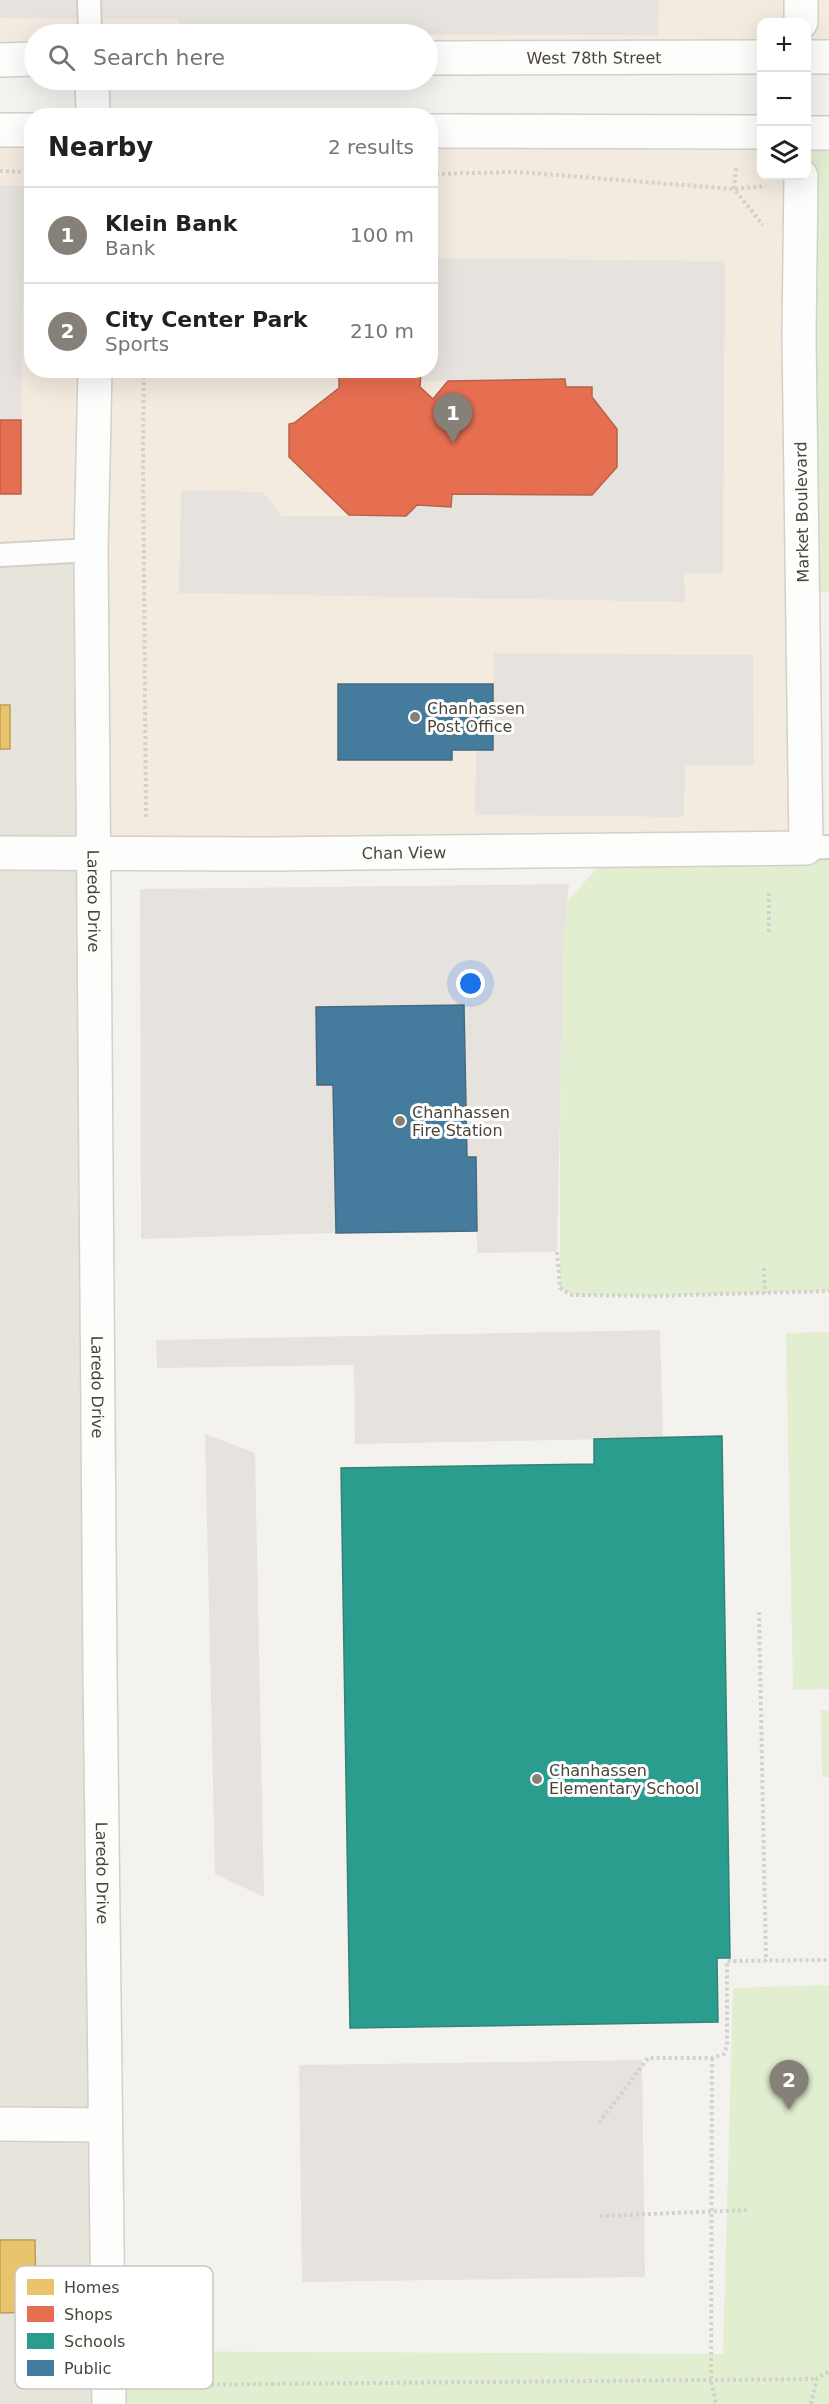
<!DOCTYPE html>
<meta charset="utf-8">
<style>
:root{--surface:#fff;--page:#f6f6f6;--text:#202124;--muted:#757577;--line:#e0e0e0;--accent:#868178}
body{margin:0;font-family:"DejaVu Sans",sans-serif;background:var(--page);color:var(--text)}
.controls{position:absolute;right:18px;top:18px;display:grid;overflow:hidden;border-radius:12px;box-shadow:0 6px 24px #0002}
.controls button{width:54px;height:54px;display:grid;place-items:center;padding:0;border:0;border-bottom:2px solid var(--line);background:var(--surface);color:var(--text);font:30px sans-serif}
.you{position:absolute;left:471px;top:984px;width:21px;height:21px;margin:-15px;border:4px solid #fff;border-radius:50%;background:#1a73e8;box-shadow:0 0 0 9px #1a73e833}
.badge{display:grid;place-items:center;width:39px;height:39px;border-radius:50%;background:var(--accent);color:#fff;font-size:20px;font-weight:700}
.pin{position:absolute;translate:-50% -50px;filter:drop-shadow(0 2px 3px #0008)}
.pin::after{content:'';position:absolute;top:32px;width:21px;height:18px;background:inherit;clip-path:polygon(0 0,100% 0,50% 100%)}
.list{margin:0;padding:0;list-style:none}
h2{display:flex;justify-content:space-between;align-items:center;height:78px;margin:0;padding:0 24px;font-size:26px}
h2 small{font-size:20px;font-weight:400;color:var(--muted)}
.list li{display:grid;grid-template-columns:39px 1fr auto;gap:18px;align-items:center;box-sizing:border-box;height:96px;padding:0 24px;border-top:2px solid var(--line)}
.list b{display:block;font-size:22px;white-space:nowrap}
.list p{margin:0;font-size:20px;white-space:nowrap;color:var(--muted)}
.list em{font-size:20px;font-style:normal;color:var(--muted)}
.icon{flex:none;width:33px;height:33px;fill:none;stroke:currentColor;stroke-width:2;stroke-linecap:round;stroke-linejoin:round}
.map{position:relative;flex:none;width:829px;height:2404px;overflow:hidden}
.search{position:absolute;background:var(--surface);box-shadow:0 6px 24px #0002;left:24px;top:24px;width:414px;height:66px;display:flex;align-items:center;gap:15px;box-sizing:border-box;padding:0 21px;border-radius:33px;color:var(--muted);font-size:22px}
.panel{position:absolute;background:var(--surface);box-shadow:0 6px 24px #0002;left:24px;top:108px;width:414px;height:270px;border-radius:24px}
.map>svg:first-child{display:block}
.residential{fill:#e7e4dc}
.commercial{fill:#f3ebdf}
.green{fill:#e1eecf}
.parking{fill:#e6e3df}
.homes{fill:#e9c46a;stroke:#ba9e5b;stroke-width:1.5}
.shops{fill:#e76f51;stroke:#b8624a;stroke-width:1.5}
.schools{fill:#2a9d8f;stroke:#348275;stroke-width:1.5}
.public{fill:#457b9d;stroke:#476a7f;stroke-width:1.5}
.lines{fill:none;stroke-linecap:round;stroke-linejoin:round}
.service-casing{stroke:#d2d0cb;stroke-width:26}
.minor-casing{stroke:#d2d0cb;stroke-width:36}
.tertiary-casing{stroke:#d2d0cb;stroke-width:36}
.path{stroke:#d3d2cc;stroke-width:4;stroke-dasharray:3 3;stroke-linecap:butt}
.service{stroke:#fdfdfc;stroke-width:22}
.minor{stroke:#fdfdfc;stroke-width:33}
.tertiary{stroke:#fdfdfc;stroke-width:33}
.poi-dot{fill:#868178;stroke:#fff;stroke-width:2}
.labels{text-anchor:middle;dominant-baseline:central;stroke-width:6;stroke-linejoin:round;paint-order:stroke}
.street-label{font-size:16px;fill:#4b4439;stroke:#fff}
.poi-label{font-size:16px;fill:#4b4439;stroke:#fff;text-anchor:start}
.key{fill:#fff;stroke:#c9c7c4;stroke-width:1.5}
.key-label{font-size:16px;fill:#4b4439}
</style>
<div class="map">
<svg width="829" height="2404" viewBox="0 0 829 2404">
<rect width="100%" height="100%" fill="#f4f2ee"/>
<path class="residential" d="M0,494L93,495L109,2404H0Z"/>
<path class="commercial" d="M0,0H829V57H807L806,22H762L761,57L428,58V34H34V59H0Z
M0,130H31L32,370H430L431,131L761,132L762,176H801L806,848L95,852L91,551L0,549Z"/>
<path class="green" d="M807,133H829V592L803,593Z
M829,848V1291L654,1296L572,1295L560,1288V1121L564,938L568,900L612,852Z
M829,1332V1689L793,1690L786,1333Z
M821,1710H829V1777H822Z
M829,1985V2404H109L108,2351L723,2354L733,1988Z"/>
<path class="parking" d="M0,0H659L658,35L180,34L179,19L0,18Z
M0,185L25,186L21,420H0Z
M431,258L725,261L723,573H684L685,602L179,593L181,490L263,492L282,516H406L417,505L451,507L452,494L591,495L617,467V429L592,397V387H566L565,379L420,381L421,371L430,370Z
M180,370H339V378L180,377Z
M494,653L753,655L754,765H685L684,817L475,815L476,750H493Z
M569,884L564,938L557,1252L477,1253L476,1158L467,1157L464,1005L316,1007L333,1085L336,1233L141,1239L140,889Z
M660,1330L663,1438L355,1444L354,1365L157,1368L156,1340Z
M205,1434L255,1453L264,1897L215,1874Z
M642,2060L645,2277L302,2282L299,2065Z"/>
<path class="homes" d="M0,705H10V749H0Z
M0,2240H35L36,2312L0,2313Z"/>
<path class="shops" d="M339,370H421L420,387L433,399L448,381L565,379L566,387H592V397L617,429V467L592,495L452,494L451,507L417,505L406,516L349,515L289,457V424L294,423L339,388Z
M0,420H21V494H0Z"/>
<path class="schools" d="M722,1436L730,1958H717L718,2022L350,2028L341,1468L594,1464V1439Z"/>
<path class="public" d="M338,684H493V750H452V760H338Z
M464,1005L467,1157H476L477,1231L336,1233L333,1085H317L316,1007Z"/>
<g class="lines">
<g class="service-casing">
<path id="service" d="M89,0L90,34
M0,555L91,550
M806,848L829,847"/>
</g>
<g class="minor-casing">
<g id="minor">
<path d="M92,80L93,116"/>
<path id="s1" d="M95,370L91,550L92,661L100,1673L109,2404"/>
<path id="s2" d="M0,853L270,854L806,848L799,336L801,176"/>
<path d="M0,2124L105,2125"/>
</g>
</g>
<g class="tertiary-casing">
<g id="tertiary">
<path d="M801,22V0"/>
<path d="M806,57H829"/>
<path id="s3" d="M428,58L762,57"/>
<path d="M0,60L34,59"/>
<path d="M0,130H32"/>
<path d="M430,131L762,132"/>
<path d="M806,133H829"/>
</g>
</g>
<path class="path" d="M736,168L734,189L763,225
M0,171L32,172
M430,174L518,172L734,189L766,186
M144,370L143,451L146,820
M769,893V935
M557,1252L560,1288L572,1295L654,1296L829,1291
M764,1268L765,1293
M759,1612L766,1961
M712,2058L711,2380L716,2404
M599,2123L648,2058H712L724,2054L727,2045V1961L829,1960
M600,2216L749,2210
M157,2385L817,2379
M811,2404L817,2379L829,2371"/>
<use href="#service" class="service"/>
<use href="#minor" class="minor"/>
<use href="#tertiary" class="tertiary"/>
</g>
<g class="poi-dot">
<circle cx="415" cy="717" r="6"/>
<circle cx="400" cy="1121" r="6"/>
<circle cx="537" cy="1779" r="6"/>
</g>
<g class="labels">
<g class="street-label">
<text stroke="none"><textPath href="#s3" startOffset="166">West 78th Street</textPath></text>
<text transform="translate(802 512) rotate(-91)">Market Boulevard</text>
<text stroke="none"><textPath href="#s2" startOffset="404">Chan View</textPath></text>
<text stroke="none"><textPath href="#s1" startOffset="531">Laredo Drive</textPath></text>
<text stroke="none"><textPath href="#s1" startOffset="1017">Laredo Drive</textPath></text>
<text stroke="none"><textPath href="#s1" startOffset="1503">Laredo Drive</textPath></text>
</g>
<g class="poi-label">
<text x="427" y="708">Chanhassen<tspan x="427" dy="18">Post Office</tspan></text>
<text x="412" y="1112">Chanhassen<tspan x="412" dy="18">Fire Station</tspan></text>
<text x="549" y="1770">Chanhassen<tspan x="549" dy="18">Elementary School</tspan></text>
</g>
</g>
<rect x="15" y="2266" width="198" height="123" rx="9" class="key"/>
<rect x="27" y="2279" width="27" height="16" fill="#e9c46a"/>
<rect x="27" y="2306" width="27" height="16" fill="#e76f51"/>
<rect x="27" y="2333" width="27" height="16" fill="#2a9d8f"/>
<rect x="27" y="2360" width="27" height="16" fill="#457b9d"/>
<g class="key-label">
<text x="64" y="2293">Homes</text>
<text x="64" y="2320">Shops</text>
<text x="64" y="2347">Schools</text>
<text x="64" y="2374">Public</text>
</g>
</svg>
<div class="controls">
<button>+</button>
<button>−</button>
<button><svg class="icon" aria-label="layers" viewBox="0 0 24 24"><path d="M12 4l9 5-9 5-9-5zM3 14l9 5 9-5"/></svg></button>
</div>
<div class="you"></div>
<div class="pin badge" style="left:453px;top:443px">1</div>
<div class="pin badge" style="left:789px;top:2110px">2</div>
<div class="search"><svg class="icon" aria-label="search" viewBox="0 0 24 24"><circle cx="10" cy="10" r="6"/><path d="M15 15l6 6"/></svg>Search here</div>
<section class="panel">
<h2>Nearby<small>2 results</small></h2>
<ul class="list">
<li><span class="badge">1</span><div><b>Klein Bank</b><p>Bank</p></div><em>100 m</em></li>
<li><span class="badge">2</span><div><b>City Center Park</b><p>Sports</p></div><em>210 m</em></li>
</ul>
</section>
</div>
